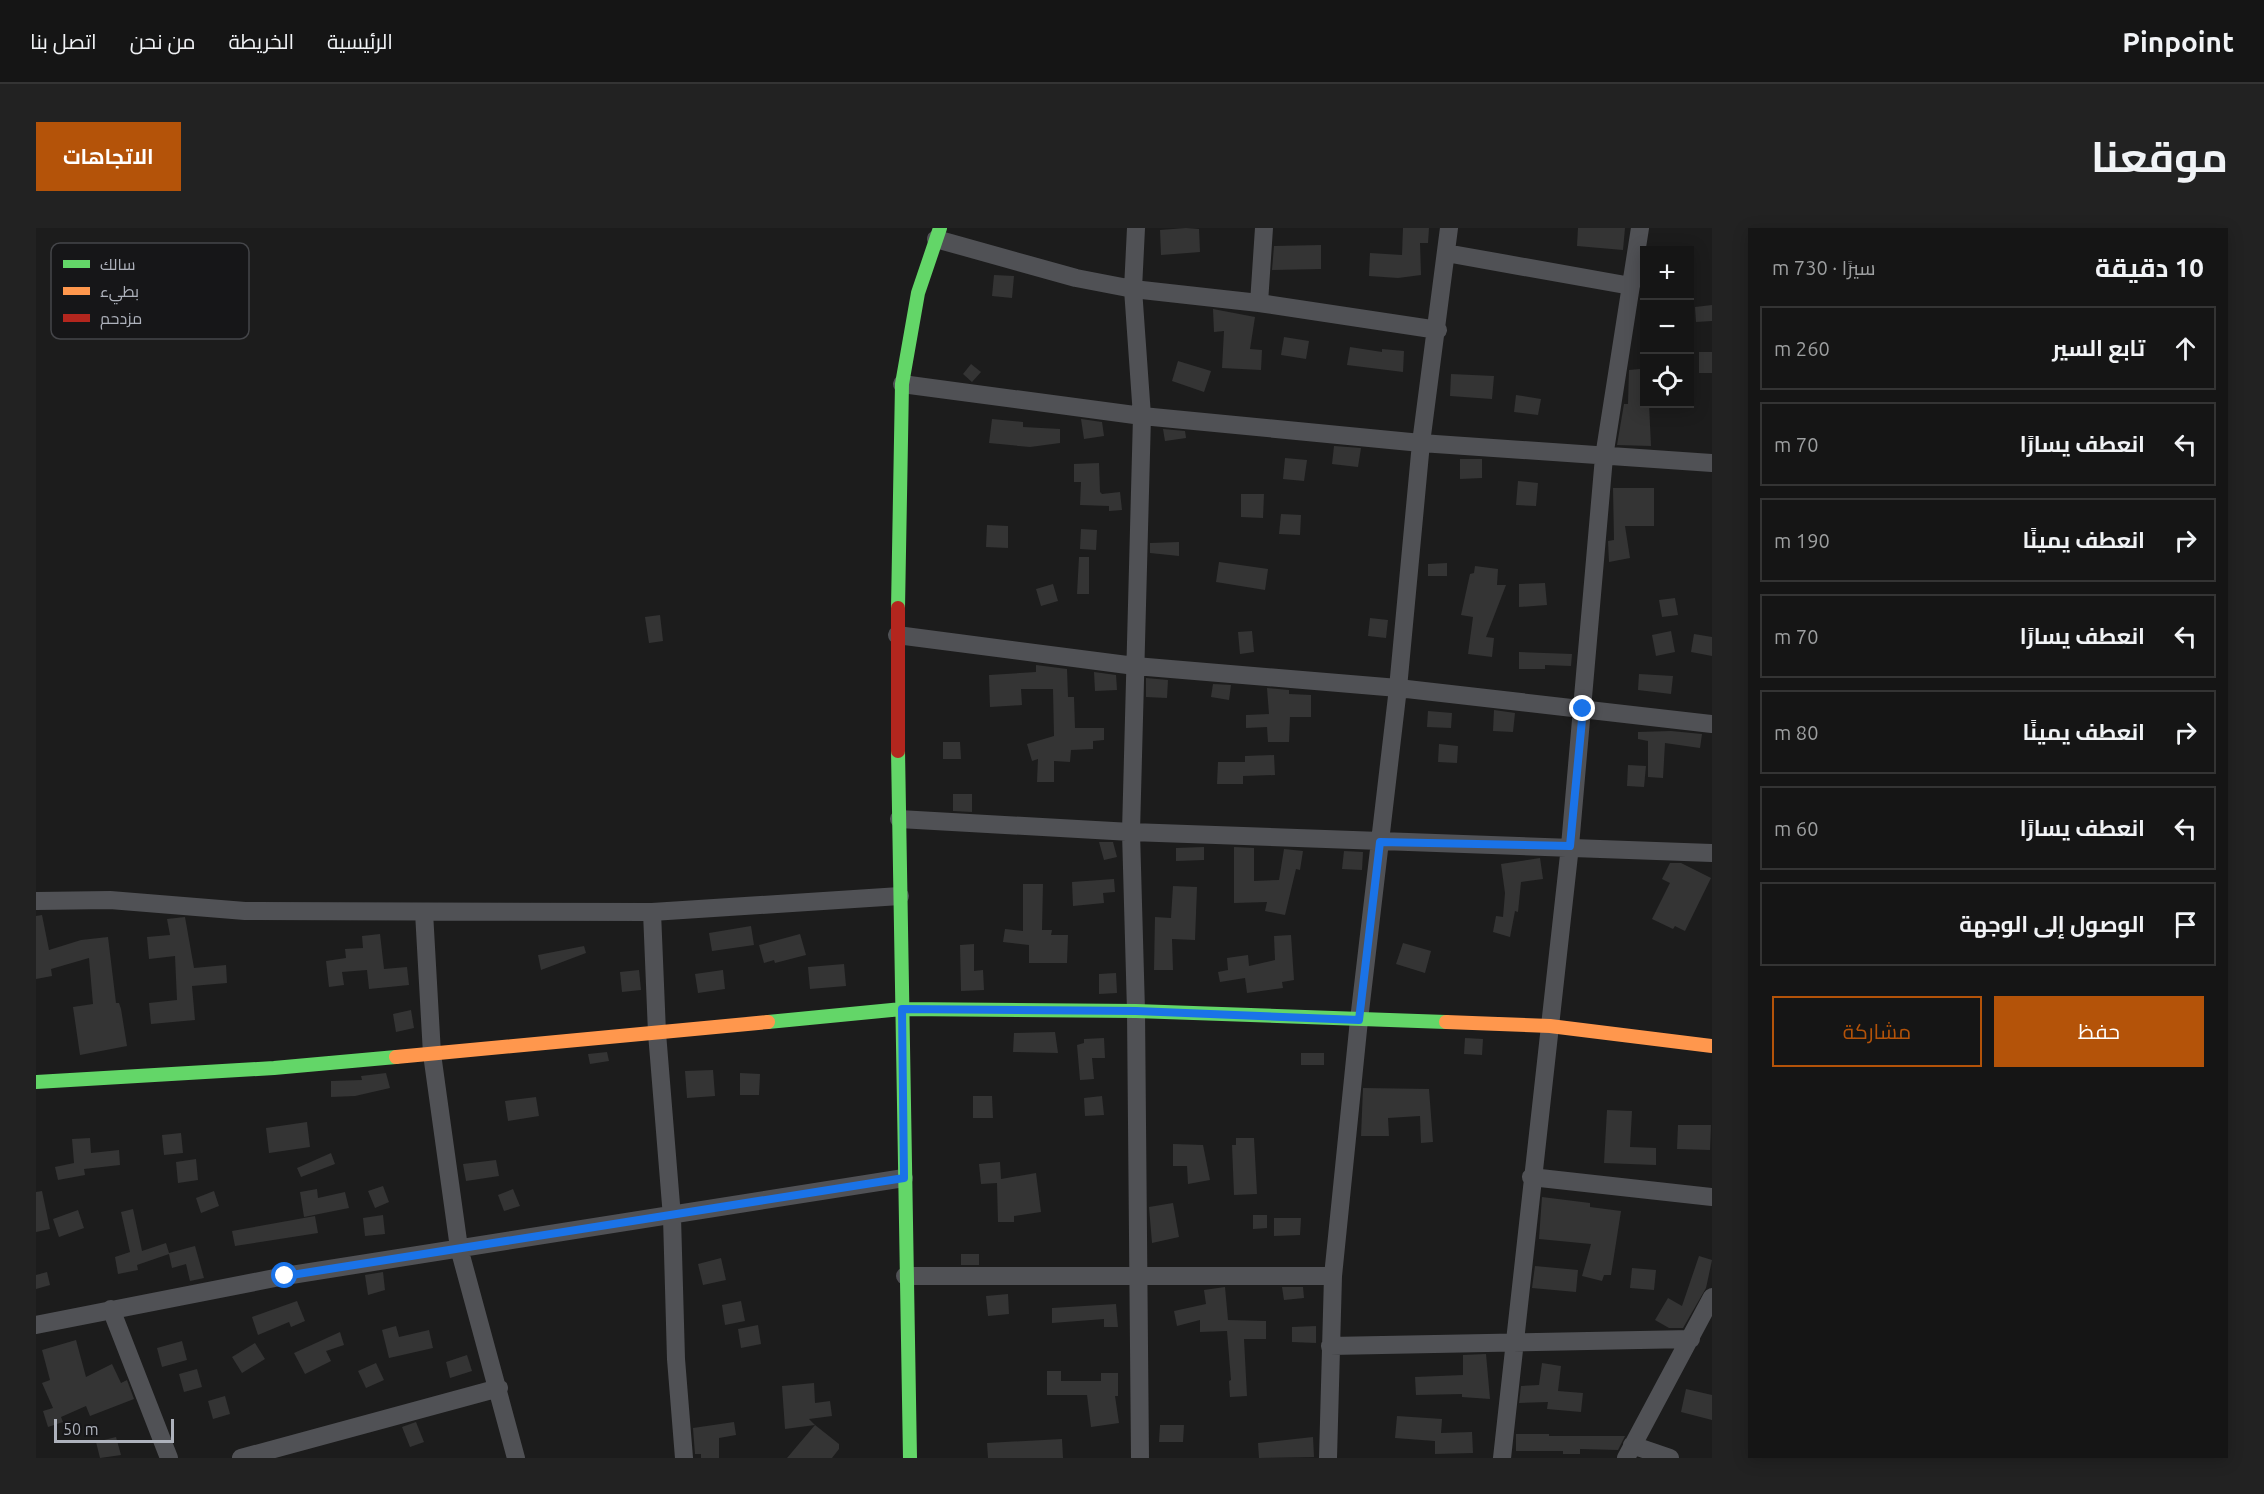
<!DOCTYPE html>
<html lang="ar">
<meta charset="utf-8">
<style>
:root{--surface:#151515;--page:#222;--text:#f1f3f6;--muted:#9d9fa0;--line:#343434;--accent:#b45309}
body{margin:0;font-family:Ubuntu,Cairo,sans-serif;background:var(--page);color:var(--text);direction:rtl}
.controls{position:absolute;right:18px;top:18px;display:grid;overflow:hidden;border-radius:0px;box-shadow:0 3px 15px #0003}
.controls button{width:54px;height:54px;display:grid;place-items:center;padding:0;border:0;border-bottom:2px solid var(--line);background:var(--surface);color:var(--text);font:30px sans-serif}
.scale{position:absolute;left:18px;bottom:15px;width:120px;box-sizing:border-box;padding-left:6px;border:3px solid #aeb2bc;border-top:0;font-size:16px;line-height:21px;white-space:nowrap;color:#aeb2bc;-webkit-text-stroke:4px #161618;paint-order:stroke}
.stop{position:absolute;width:18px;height:18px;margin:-14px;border:4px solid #1a73e8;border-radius:50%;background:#fff}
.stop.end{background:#1a73e8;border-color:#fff;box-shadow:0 2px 6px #0008}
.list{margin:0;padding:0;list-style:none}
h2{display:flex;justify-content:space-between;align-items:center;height:78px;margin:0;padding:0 24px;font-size:26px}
h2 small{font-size:20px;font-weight:400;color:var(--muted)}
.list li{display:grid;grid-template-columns:39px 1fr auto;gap:18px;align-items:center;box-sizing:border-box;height:84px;margin:0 12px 12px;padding:0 12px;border:2px solid var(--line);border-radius:0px}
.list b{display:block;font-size:22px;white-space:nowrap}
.list em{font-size:20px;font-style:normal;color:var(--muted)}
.actions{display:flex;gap:12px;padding:18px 24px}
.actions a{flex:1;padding:14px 0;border:2px solid var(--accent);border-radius:0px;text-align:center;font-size:21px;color:var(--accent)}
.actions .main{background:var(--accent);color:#fff}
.icon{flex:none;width:33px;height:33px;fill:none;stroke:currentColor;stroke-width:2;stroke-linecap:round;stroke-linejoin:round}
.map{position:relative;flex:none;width:1676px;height:1230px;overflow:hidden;direction:ltr;border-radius:0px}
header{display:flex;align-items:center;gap:36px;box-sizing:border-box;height:84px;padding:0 30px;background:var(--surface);border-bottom:2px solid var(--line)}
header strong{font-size:28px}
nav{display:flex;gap:33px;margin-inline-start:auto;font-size:21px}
.intro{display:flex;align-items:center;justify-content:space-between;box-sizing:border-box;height:144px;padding:0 36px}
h1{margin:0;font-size:42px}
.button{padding:15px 27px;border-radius:0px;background:var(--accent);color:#fff;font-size:21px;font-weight:700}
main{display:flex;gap:36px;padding:0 36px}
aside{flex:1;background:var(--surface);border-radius:0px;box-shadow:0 3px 15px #0003}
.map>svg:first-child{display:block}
.building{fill:#343434}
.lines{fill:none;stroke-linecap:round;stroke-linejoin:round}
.street{stroke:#505155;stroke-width:18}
.fast{stroke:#63d668;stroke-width:14}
.slow{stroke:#ff974d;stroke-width:14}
.jam{stroke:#b3261e;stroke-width:14}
.route{stroke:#1a73e8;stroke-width:8}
.key{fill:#161618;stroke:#444549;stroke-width:1.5}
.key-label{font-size:16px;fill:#aeb2bc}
</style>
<header>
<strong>Pinpoint</strong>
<nav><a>الرئيسية</a><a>الخريطة</a><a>من نحن</a><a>اتصل بنا</a></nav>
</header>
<div class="intro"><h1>موقعنا</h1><a class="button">الاتجاهات</a></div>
<main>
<aside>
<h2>10 دقيقة<small>سيرًا · 730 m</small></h2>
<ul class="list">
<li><svg class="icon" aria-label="ahead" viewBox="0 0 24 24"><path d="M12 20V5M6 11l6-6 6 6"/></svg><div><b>تابع السير</b></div><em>260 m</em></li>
<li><svg class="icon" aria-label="left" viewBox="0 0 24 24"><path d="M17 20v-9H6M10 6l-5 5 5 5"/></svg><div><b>انعطف يسارًا</b></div><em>70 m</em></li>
<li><svg class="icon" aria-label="right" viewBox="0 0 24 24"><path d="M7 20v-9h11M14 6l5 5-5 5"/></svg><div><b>انعطف يمينًا</b></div><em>190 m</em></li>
<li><svg class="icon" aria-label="left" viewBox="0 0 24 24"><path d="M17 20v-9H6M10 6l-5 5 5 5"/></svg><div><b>انعطف يسارًا</b></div><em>70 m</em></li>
<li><svg class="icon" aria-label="right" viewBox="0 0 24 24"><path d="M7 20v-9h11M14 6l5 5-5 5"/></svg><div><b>انعطف يمينًا</b></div><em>80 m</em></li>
<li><svg class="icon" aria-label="left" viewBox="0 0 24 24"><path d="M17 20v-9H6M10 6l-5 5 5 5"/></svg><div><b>انعطف يسارًا</b></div><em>60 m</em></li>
<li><svg class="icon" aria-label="arrive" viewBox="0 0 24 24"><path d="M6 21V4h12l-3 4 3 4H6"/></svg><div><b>الوصول إلى الوجهة</b></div></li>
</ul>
<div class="actions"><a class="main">حفظ</a><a>مشاركة</a></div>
</aside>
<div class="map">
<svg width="1676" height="1230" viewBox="0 0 1676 1230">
<rect width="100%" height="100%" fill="#1c1c1c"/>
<path class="building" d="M1150,0L1163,1L1164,24L1125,27L1124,2Z
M1367,0H1393L1392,15H1384L1385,47L1362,50L1333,48L1334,25L1366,27Z
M1542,0H1589L1587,22L1541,18Z
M1285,17V41L1236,42L1238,18Z
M958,47L978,48L976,70L956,68Z
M1676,77V93L1660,94L1659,79Z
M1177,81L1219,89L1214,121L1226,122L1225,142L1186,140L1188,103L1178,104Z
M1248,109L1273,113L1270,131L1245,127Z
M1314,119L1346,124V121L1368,123L1367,144L1311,137Z
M1663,124H1676V145H1663Z
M1142,133L1175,143L1168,164L1136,153Z
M935,136L945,144L936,154L927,146Z
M1604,141L1607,175L1613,176L1615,218L1581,217L1588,176H1592L1593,142Z
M1415,146L1458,148L1456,171L1414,168Z
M1480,167L1505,171L1502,187L1478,184Z
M956,191L987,194V199L1024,201V215L994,219L953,215Z
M1045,191L1066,194L1068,208L1048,211Z
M1127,201L1149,203L1150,210L1129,213Z
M1298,218L1325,220L1322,239L1296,236Z
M1249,230L1271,232L1268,253L1247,251Z
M1424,231H1446V250L1424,251Z
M1063,235L1064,264L1066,266L1084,264L1086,282L1073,283V278L1044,277L1045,254H1038V236Z
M1482,253L1502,255L1500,278L1480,277Z
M1577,260H1618V298H1589L1594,330L1573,334L1572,313L1578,312Z
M1205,266H1228L1227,290L1205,289Z
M1245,286L1265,287L1264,307L1243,306Z
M951,297L972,298V320L950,319Z
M1045,301L1061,302L1060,322L1044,321Z
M1143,314V328L1114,325V315Z
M1043,329H1053V366H1041Z
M1183,334L1232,341L1229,362L1180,354Z
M1411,335V348H1392V336Z
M1439,338L1462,341L1461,357H1470L1450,409L1458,410L1456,429L1432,426L1437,389L1425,387L1434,346L1438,345Z
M1509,355L1511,377L1483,379V356Z
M1017,356L1022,373L1005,378L1000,361Z
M1639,370L1642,387L1626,389L1623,372Z
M624,387L627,413L613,415L609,389Z
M1334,390L1352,392L1350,410L1332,408Z
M1216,403L1218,424L1204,426L1202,404Z
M1635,403L1639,424L1620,428L1616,407Z
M1658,406L1676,409V428L1655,424Z
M1483,424L1536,426L1535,438L1509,437V441H1483Z
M1000,437L1031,441L1032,469H1038L1039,500H1068V512L1057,513V521L1035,522L1034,534L1018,533V554H1001L1002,531L996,533L991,516L1018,508L1017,461H985L986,477L954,479L953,447L1000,444Z
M1058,444L1080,447L1081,462L1059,463Z
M1603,446L1637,448L1635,466L1602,462Z
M1110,450L1132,452L1131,470L1110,469Z
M1177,456L1195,457L1193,472L1175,469Z
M1231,460L1253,462V466L1275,467V489H1254L1253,514H1232L1231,499L1210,500V487L1233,486Z
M1458,482L1479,485L1477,504L1457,503Z
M1392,483L1416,485L1415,500L1391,499Z
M1635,503L1666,506L1664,520L1629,515L1627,550L1612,549V513L1602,511V504Z
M907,514H924L925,531H907Z
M1403,516L1422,518L1421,535L1402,534Z
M1238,527L1239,547L1207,548V556H1181L1182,534H1209V528Z
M1592,537L1610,538L1608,559L1591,558Z
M917,566H936V584L917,583Z
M1063,614H1077L1081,629L1068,632Z
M1168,619V632L1140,633V620Z
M1198,619L1218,620V653L1243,652L1248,621L1267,623L1264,642L1260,641L1249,687L1229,683L1231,674L1198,675Z
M1308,623L1327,624L1326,642L1306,641Z
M1504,630L1507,651L1485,654L1482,684L1479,683L1474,709L1457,704L1460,688L1467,689L1469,665L1465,636Z
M1634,635H1645L1675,650L1649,703L1639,698L1637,701L1616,691L1634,655L1626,651Z
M1078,651L1079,664L1067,665L1068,675L1037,678L1036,654Z
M987,656H1007L1006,702H1016L1015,707H1032L1031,735H993V717L967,714L969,701L987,703Z
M1137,658L1161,659L1159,712L1136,711L1137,742H1118L1119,689L1135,690Z
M6,687L13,722L45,712L72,709L80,775H83L85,781L91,818L44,827L37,779L57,776L53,730L15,741L16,748L0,751V688Z
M149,689L158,740L190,737L191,755L156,758L159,792L115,796L113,775L141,772L139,728L113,731L111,709L134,707L131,691Z
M715,698L718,717L676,723L673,705Z
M344,706L348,741L371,739L373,757L333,761L331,742L306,744L308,757L293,759L290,733L310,730L309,721L327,720L326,708Z
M764,706L770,727L739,735L738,732L728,735L723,717Z
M1255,707L1258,752L1246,754L1247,760L1211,765L1209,750L1184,754L1182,744L1192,742L1191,730L1212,727L1213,738L1239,732L1238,708Z
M1367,715L1395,723L1389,745L1360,736Z
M938,716V743L947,742L948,762L925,763L924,717Z
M548,718L550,725L505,742L502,727Z
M808,736L810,758L774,761L772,739Z
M603,742L605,762L586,764L584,744Z
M687,742L689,761L662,765L659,746Z
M1080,745L1081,765L1063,766V746Z
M375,782L378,800L360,804L357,786Z
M1019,804L1022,825L977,824L978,805Z
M1068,810L1069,830H1056L1058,851L1044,852L1041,817L1048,815V811Z
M1429,810L1447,811L1446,827L1428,826Z
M571,824L573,833L554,836L552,826Z
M1265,825H1288V837H1265Z
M677,842L679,868L651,870L649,843Z
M350,845L354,860L319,868L295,869V853L326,852L325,848Z
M704,845L724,846L723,867H704Z
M1327,860L1393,861L1397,914L1385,915L1384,888L1352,890L1353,908H1325Z
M937,868H956L957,890H937Z
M1066,868L1068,887L1049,888L1048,870Z
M500,869L503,888L472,893L469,873Z
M1571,882L1596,883L1594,919L1620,920V937L1568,935Z
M271,894L274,919L233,925L230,900Z
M1642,897H1675L1674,922L1641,921Z
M145,905L147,925L128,927L126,907Z
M54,910L55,925L83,922L84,937L48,941L49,947L22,952L19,939L38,935L36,911Z
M1200,910H1218L1221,966L1198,967L1196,917H1200Z
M1137,916L1167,917L1174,952L1152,956L1151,938H1137Z
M295,925L299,936L265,949L261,940Z
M160,931L162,952L142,955L140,934Z
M460,932L463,948L430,953L427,936Z
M964,934L965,951L1000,945L1005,984L978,988V994H962L961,955L945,956L943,936Z
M347,958L353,974L339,980L332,963Z
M281,961L282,970L309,964L313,980L268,989L264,964Z
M477,961L484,978L468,983L462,967Z
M6,963L14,1001L0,1004V964Z
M178,963L183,978L165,985L160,970Z
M1506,969L1554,975V979L1585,983L1575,1047H1568L1566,1053L1546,1048L1555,1016L1503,1011Z
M1137,975L1143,1009L1116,1015L1113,979Z
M97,981L106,1023L130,1015L133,1025L159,1018L168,1050L154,1053L150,1036L136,1040L133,1026L101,1037L102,1042L82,1046L79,1029L94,1024L85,984Z
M42,982L48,1000L23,1009L17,991Z
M347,987L349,1006L329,1008L327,990Z
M1217,987H1231V1000L1217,1001Z
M279,988L282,1005L199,1018L196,1003Z
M1238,990H1265L1264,1007L1238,1008Z
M925,1026H943V1037H925Z
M1663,1028L1676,1032L1670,1060L1647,1100H1633L1619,1092L1632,1070L1646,1078Z
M685,1030L690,1052L667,1057L662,1036Z
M1499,1038L1542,1042L1540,1064L1496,1060Z
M1596,1040L1620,1042L1618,1062L1594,1060Z
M11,1044L14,1057L0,1061V1047Z
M347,1044L349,1062L332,1067L329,1047Z
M1189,1059L1192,1092L1230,1093V1111H1208L1211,1168L1194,1169L1193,1153L1195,1152L1191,1103L1164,1104V1092L1141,1098L1138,1083L1170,1076L1168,1062Z
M1246,1059H1267L1268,1070L1248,1072Z
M972,1066L973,1086L952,1088L950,1068Z
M261,1073L269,1093L255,1099L253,1094L222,1107L216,1089Z
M705,1073L709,1093L689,1097L686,1077Z
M1080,1076L1082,1099H1068V1091L1016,1095V1080Z
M722,1097L725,1116L705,1120L702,1101Z
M360,1098L363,1109L393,1102L397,1120L353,1130L346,1102Z
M1280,1098V1115L1256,1114V1099Z
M304,1104L308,1117L290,1123L295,1133L269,1146L258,1125Z
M40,1112L50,1149L76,1136L85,1155L91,1152L98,1171L54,1188L50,1178L25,1189L27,1194L12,1199L7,1183L17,1180L6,1155L14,1152L6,1122Z
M146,1113L151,1132L126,1139L121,1120Z
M219,1115L229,1131L206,1145L196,1129Z
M1450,1126L1454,1171L1426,1169V1166L1380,1167L1379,1149L1427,1147V1127Z
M431,1127L436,1143L414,1150L410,1134Z
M340,1135L348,1152L330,1160L322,1143Z
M1506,1135L1525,1138L1522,1163L1547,1165L1545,1184L1511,1181L1512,1174L1483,1175L1485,1158L1503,1157Z
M161,1141L166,1159L148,1164L143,1146Z
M1011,1143H1025V1153H1065V1145H1082V1168H1079L1083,1195L1055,1199L1051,1167H1011Z
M778,1155L779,1175L794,1173L796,1188L773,1191L779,1197L749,1201L746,1158Z
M1650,1161L1676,1167V1192L1645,1184Z
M189,1168L194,1186L177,1191L172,1173Z
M1361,1188L1406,1191L1405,1205L1436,1204L1437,1225L1399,1226V1213L1359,1210Z
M380,1194L388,1214L374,1219L366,1199Z
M698,1194L700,1207L683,1210V1230H665V1226H659L657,1200Z
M779,1197L803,1216V1221L796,1230H751Z
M1124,1197H1148L1147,1214H1123Z
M1480,1206H1513V1208H1589L1582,1222L1544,1221V1226H1527V1223H1480Z
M80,1209L85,1227L64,1230L60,1214Z
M1277,1209L1278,1229L1223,1230L1222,1215Z
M1026,1211L1027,1230H952L951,1215Z"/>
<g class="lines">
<path class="street" d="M1100,0L1097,61L1106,188L1095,604L1100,783L1104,1230
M900,11L1040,50L1097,61L1223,75L1402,102
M1410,25L1595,58
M1223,75L1228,0
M866,156L1106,188L1385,215L1676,235
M861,407L1099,438L1362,460L1676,496
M863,591L1095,604L1676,625
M0,673L74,672L209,683L616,684L864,668
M388,684L396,826L423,1020L480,1230
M616,684L621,805L636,989L640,1131L648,1230
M1495,949L1676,969
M869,1048H1297
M75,1081L133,1230
M0,1097L249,1048L868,950
M1294,1118L1655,1111
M1596,1217L1634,1230
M205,1230L463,1160
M1292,1230L1297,1048L1323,792L1362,460L1385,215L1413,0
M1466,1230L1534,618L1568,229L1604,0
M1590,1230L1676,1069"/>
<path class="fast" d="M862,380L866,156L882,65L904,0
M862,523L874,1230
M732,794L866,781L1100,783L1410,794
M0,854L238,840L360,829"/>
<path class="slow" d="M1410,794L1514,798L1676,818
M360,829L732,794"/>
<path class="jam" d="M862,380V523"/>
</g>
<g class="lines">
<path class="route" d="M249,1048L868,950L866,781L1100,783L1323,792L1344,614L1534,618L1547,481"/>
</g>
<rect x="15" y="15" width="198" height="96" rx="9" class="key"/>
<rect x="27" y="32" width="27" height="8" fill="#63d668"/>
<rect x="27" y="59" width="27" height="8" fill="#ff974d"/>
<rect x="27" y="86" width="27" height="8" fill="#b3261e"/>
<g class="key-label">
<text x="64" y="42">سالك</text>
<text x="64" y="69">بطيء</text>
<text x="64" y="96">مزدحم</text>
</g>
</svg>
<div class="controls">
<button>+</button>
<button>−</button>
<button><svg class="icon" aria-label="locate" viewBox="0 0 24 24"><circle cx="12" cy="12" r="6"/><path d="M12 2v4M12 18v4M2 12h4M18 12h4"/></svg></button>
</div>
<div class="scale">50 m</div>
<div class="stop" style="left:249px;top:1048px"></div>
<div class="stop end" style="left:1547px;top:481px"></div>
</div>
</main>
